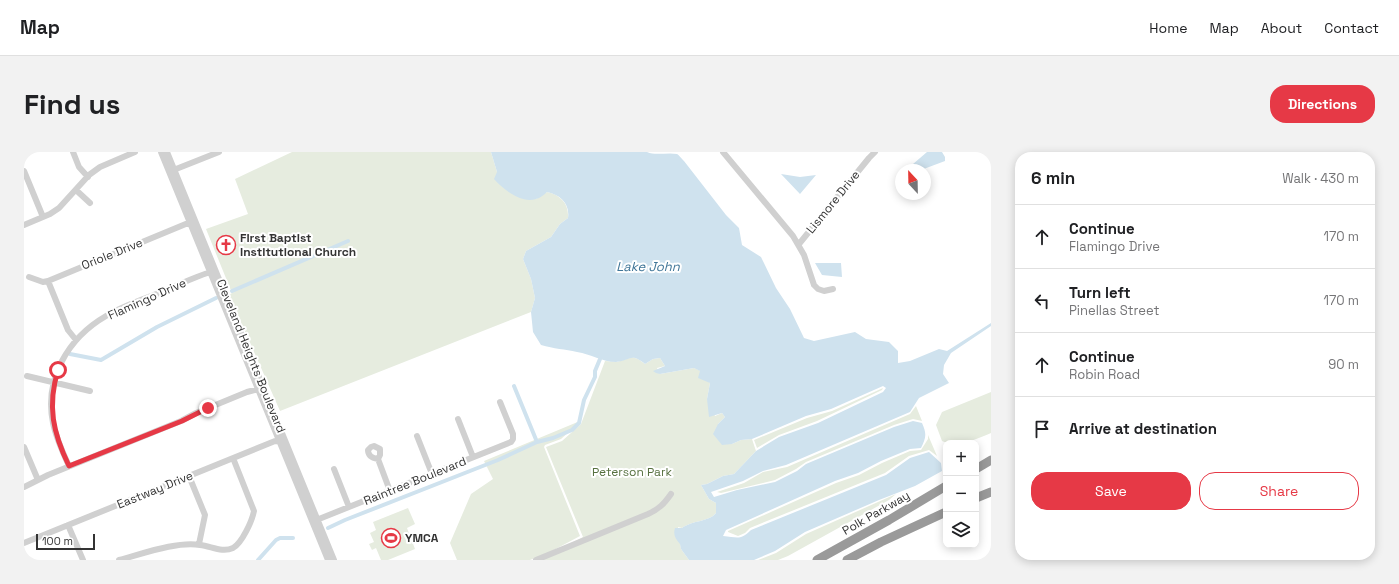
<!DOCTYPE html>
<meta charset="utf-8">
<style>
:root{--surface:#fff;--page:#f2f2f2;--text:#202124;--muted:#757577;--line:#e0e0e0;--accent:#e63946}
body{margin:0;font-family:"Space Grotesk",sans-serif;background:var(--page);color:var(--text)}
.controls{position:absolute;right:12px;bottom:12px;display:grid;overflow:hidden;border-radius:8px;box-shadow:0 2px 10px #0003}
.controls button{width:36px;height:36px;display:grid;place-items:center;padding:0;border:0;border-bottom:1px solid var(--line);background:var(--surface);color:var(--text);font:20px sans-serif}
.compass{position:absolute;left:871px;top:12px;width:36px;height:36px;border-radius:50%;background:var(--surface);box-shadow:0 2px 10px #0003;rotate:338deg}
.scale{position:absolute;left:12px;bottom:10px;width:59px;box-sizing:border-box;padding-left:4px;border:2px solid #333;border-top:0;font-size:11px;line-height:14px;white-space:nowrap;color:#333;-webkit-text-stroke:3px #fff;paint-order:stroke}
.stop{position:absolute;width:12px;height:12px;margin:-9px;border:3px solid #e63946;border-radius:50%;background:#fff}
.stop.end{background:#e63946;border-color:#fff;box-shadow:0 1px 4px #0008}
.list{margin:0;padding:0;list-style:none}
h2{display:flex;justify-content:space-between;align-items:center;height:52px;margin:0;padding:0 16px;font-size:17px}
h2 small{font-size:13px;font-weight:400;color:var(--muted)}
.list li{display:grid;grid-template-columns:26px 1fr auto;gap:12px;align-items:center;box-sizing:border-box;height:64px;padding:0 16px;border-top:1px solid var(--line)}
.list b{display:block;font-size:15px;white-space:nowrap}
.list p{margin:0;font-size:13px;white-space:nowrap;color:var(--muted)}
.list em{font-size:13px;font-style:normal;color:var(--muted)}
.actions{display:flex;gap:8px;padding:12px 16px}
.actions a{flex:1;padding:9px 0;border:1px solid var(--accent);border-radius:16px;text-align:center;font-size:14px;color:var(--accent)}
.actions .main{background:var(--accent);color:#fff}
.icon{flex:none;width:22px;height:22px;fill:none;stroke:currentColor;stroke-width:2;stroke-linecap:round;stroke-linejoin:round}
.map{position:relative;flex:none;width:967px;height:408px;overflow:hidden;border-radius:16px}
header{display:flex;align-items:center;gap:24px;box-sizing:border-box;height:56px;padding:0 20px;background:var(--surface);border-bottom:1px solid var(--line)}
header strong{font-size:19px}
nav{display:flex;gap:22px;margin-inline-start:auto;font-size:14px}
.intro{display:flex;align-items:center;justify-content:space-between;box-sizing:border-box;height:96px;padding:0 24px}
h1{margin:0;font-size:28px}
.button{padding:10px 18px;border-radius:16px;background:var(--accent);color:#fff;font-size:14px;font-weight:700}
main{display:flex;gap:24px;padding:0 24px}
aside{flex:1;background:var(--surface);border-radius:16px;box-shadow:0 2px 10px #0003}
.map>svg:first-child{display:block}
.green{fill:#e6ecdf}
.water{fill:#cfe2ee}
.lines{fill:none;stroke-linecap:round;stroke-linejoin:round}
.canal{stroke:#cfe2ee;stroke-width:4}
.minor{stroke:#d0d0d0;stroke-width:6}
.highway{stroke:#9a9a9a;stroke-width:9}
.route{stroke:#e63946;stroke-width:5}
.labels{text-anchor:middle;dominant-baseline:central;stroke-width:4;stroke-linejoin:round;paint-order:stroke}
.street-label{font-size:12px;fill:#333;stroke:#fff}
.poi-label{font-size:12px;font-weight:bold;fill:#333;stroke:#fff;text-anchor:start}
.park-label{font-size:12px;fill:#56703f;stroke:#fff}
.water-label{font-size:13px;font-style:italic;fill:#3f7597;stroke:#fff}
</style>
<header>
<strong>Map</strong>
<nav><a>Home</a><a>Map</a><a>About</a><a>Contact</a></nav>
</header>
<div class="intro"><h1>Find us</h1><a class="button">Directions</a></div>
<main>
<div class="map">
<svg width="967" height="408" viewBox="0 0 967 408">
<rect width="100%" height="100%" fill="#fff"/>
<path class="green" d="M268,0H467L473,20L512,47L523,40C537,43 545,52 544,66L536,72L527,85L502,99L499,107L507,127L511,146L507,160L256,259L205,143L208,141L182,77L224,62L211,27Z
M608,205L614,207L621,212L629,207L636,206L641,214L633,216L636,222L670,216L677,219L686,231L683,247L691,264L698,261L701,265L694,272L708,292L717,288L728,287L732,299L710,322L699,324L683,332L677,333L685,347L692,351V361C685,370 669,368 658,376L654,375L657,397L665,408H514L559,385L522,295L538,289L557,272L581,209L593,210Z
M859,236L858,238L793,269L755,283L733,296L730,288L783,266L808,259Z
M967,240V281C953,287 933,296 918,289L912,273L918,260Z
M892,254L898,269L889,267L870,273L782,310L772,317L751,328L697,341L693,340L720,331L739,320L763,315L886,262Z
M556,269L555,271L537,287L521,293L520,295L556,384L526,400L506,408H433L426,391L447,342L469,327L460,309Z
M904,283L913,304L905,298L885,304L861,321L726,376L721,381L714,384L704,380V379L812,331L835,323L858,311L886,299L897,298L904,287Z
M872,342L865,348L764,404L754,408H734L752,401L782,382Z
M384,356L391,372L383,376L391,397L364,408H357L352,396L348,398L345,392L350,390L346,381L352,378L349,370Z"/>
<path class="water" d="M467,0H623C632,4 643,0 653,2C655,3 658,7 660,9L702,63L715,76L718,93L737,105L752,136L766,157L780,186L790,189L831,180L842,187L865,190L874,199V211L886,209L915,197L923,199L967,171V174L927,201L920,213L919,222L925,231L895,246L886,260L762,313L739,319L719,329L687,340L690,345L713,338L751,330L773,319L782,312L870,275L889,269L898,271C903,282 902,286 897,296L886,297L857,309L834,321L811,329L702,378L699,384C713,385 716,389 727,378L862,323L886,306L905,300L917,311L918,319L891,334L855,348L781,380L751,399L730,408H665L657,397L656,392C651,386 649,383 651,376H658C669,368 685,370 692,361V351L685,347L677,333L683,332L699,324L710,322L732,299L755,285L794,271L859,240L862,236L859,234L807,257L782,264L728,287L717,288L708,292L698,293L689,282L694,272L701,265L698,261L685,265L683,247L686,231L674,226L676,219L670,216L636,222L632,221L629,219L641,214L636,206L629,207L621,212C606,200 607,209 592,210C578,210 567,202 553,200C541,197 530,197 517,193L509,180L507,160L511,146L507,127L499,107L502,99L527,85L536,72L544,66C546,52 537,43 523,40C520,43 516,46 512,47C497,52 479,37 470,27L473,20Z
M903,0H918L921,5V9L897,18H882Z
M757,22L776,25L792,23L776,42Z
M791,111H817L818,125L798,123Z"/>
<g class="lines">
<path class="canal" d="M208,139L324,89
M46,202L77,208L133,175L192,146
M490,234L513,290
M304,376L321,368L474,308L513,290L529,286L548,278L555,271L560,248L571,225V219L576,207
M234,408L252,388L256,386H269"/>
<path class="minor" d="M49,0L55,15L64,25
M137,0L304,408
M143,0L310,408
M699,0L769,84L780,103L790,133L794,137L800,139L809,137
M0,19L19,65
M147,19L195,0
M52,38L66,51
M0,73L26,62L35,56L65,23L76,15L111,0
M775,92L845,6L851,0
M5,125L19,130L24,129L169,69
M24,129L44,178L52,188
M3,224L66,239
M434,267L449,305
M393,284L408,322
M0,295L14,328
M354,307C348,306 344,304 344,298L347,295L350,294L356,297V303L354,307L366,339
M45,314C39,301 32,286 29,271C20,227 44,186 82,164C99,154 117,148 135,141C153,133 171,125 189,119
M310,317L325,355
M165,324L181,363L175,392
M0,335L24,323L157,269L172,261L223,240L238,236
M290,369L487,290L489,287V282L476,250
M44,373L59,408
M0,391L251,289L258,290
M95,408C118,402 153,389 176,393C187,394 198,401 209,396C218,391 228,369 230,359L209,306
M512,408L624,362C635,357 640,352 647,342"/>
<path class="highway" d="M952,317L967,308
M952,346L967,340
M793,408L865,368L922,334
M823,408L857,390L922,360"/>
</g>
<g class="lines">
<path class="route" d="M34,218C23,254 29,281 45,314L158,269L184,256"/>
</g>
<defs>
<g id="church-ring" transform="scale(1)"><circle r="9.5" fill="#fff" stroke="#e63946" stroke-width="1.5"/><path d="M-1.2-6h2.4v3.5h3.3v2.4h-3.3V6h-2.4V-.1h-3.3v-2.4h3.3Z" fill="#e63946"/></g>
<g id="stadium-ring" transform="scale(1)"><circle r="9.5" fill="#fff" stroke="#e63946" stroke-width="1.5"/><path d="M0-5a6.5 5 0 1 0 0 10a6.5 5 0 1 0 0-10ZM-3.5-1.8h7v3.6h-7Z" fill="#e63946"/></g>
</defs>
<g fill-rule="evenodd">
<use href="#church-ring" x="202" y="93"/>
<use href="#stadium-ring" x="367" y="386"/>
</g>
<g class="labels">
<g class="street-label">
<text transform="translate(809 50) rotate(-51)">Lismore Drive</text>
<text transform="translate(88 102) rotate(-22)">Oriole Drive</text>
<text transform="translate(123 147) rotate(-24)">Flamingo Drive</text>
<text transform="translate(227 204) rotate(68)">Cleveland Heights Boulevard</text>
<text transform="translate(391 329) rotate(-22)">Raintree Boulevard</text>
<text transform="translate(131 338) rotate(-22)">Eastway Drive</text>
<text transform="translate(852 361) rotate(-30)">Polk Parkway</text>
</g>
<g class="poi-label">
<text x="216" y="86">First Baptist<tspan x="216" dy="14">Institutional Church</tspan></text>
<text x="381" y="386">YMCA</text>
</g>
<g class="park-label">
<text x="608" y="320">Peterson Park</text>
</g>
<g class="water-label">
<text x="624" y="114">Lake John</text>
</g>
</g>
</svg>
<div class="controls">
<button>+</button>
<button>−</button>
<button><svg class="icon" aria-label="layers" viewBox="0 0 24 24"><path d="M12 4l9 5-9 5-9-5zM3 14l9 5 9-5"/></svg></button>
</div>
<svg class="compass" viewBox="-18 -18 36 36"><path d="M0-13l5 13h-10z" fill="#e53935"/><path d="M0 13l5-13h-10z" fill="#757577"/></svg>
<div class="scale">100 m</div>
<div class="stop" style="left:34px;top:218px"></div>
<div class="stop end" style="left:184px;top:256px"></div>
</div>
<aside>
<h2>6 min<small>Walk · 430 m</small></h2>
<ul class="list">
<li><svg class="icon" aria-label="ahead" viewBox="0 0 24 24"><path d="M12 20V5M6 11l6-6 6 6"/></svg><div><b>Continue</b><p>Flamingo Drive</p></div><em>170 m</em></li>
<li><svg class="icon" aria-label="left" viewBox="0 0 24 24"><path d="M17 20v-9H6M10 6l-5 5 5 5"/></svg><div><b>Turn left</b><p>Pinellas Street</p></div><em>170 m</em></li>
<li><svg class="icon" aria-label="ahead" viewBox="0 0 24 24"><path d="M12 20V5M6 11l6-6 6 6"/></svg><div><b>Continue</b><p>Robin Road</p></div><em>90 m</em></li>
<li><svg class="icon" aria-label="arrive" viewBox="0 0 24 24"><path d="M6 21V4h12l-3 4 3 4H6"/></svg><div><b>Arrive at destination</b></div></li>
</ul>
<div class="actions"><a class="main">Save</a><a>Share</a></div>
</aside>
</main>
